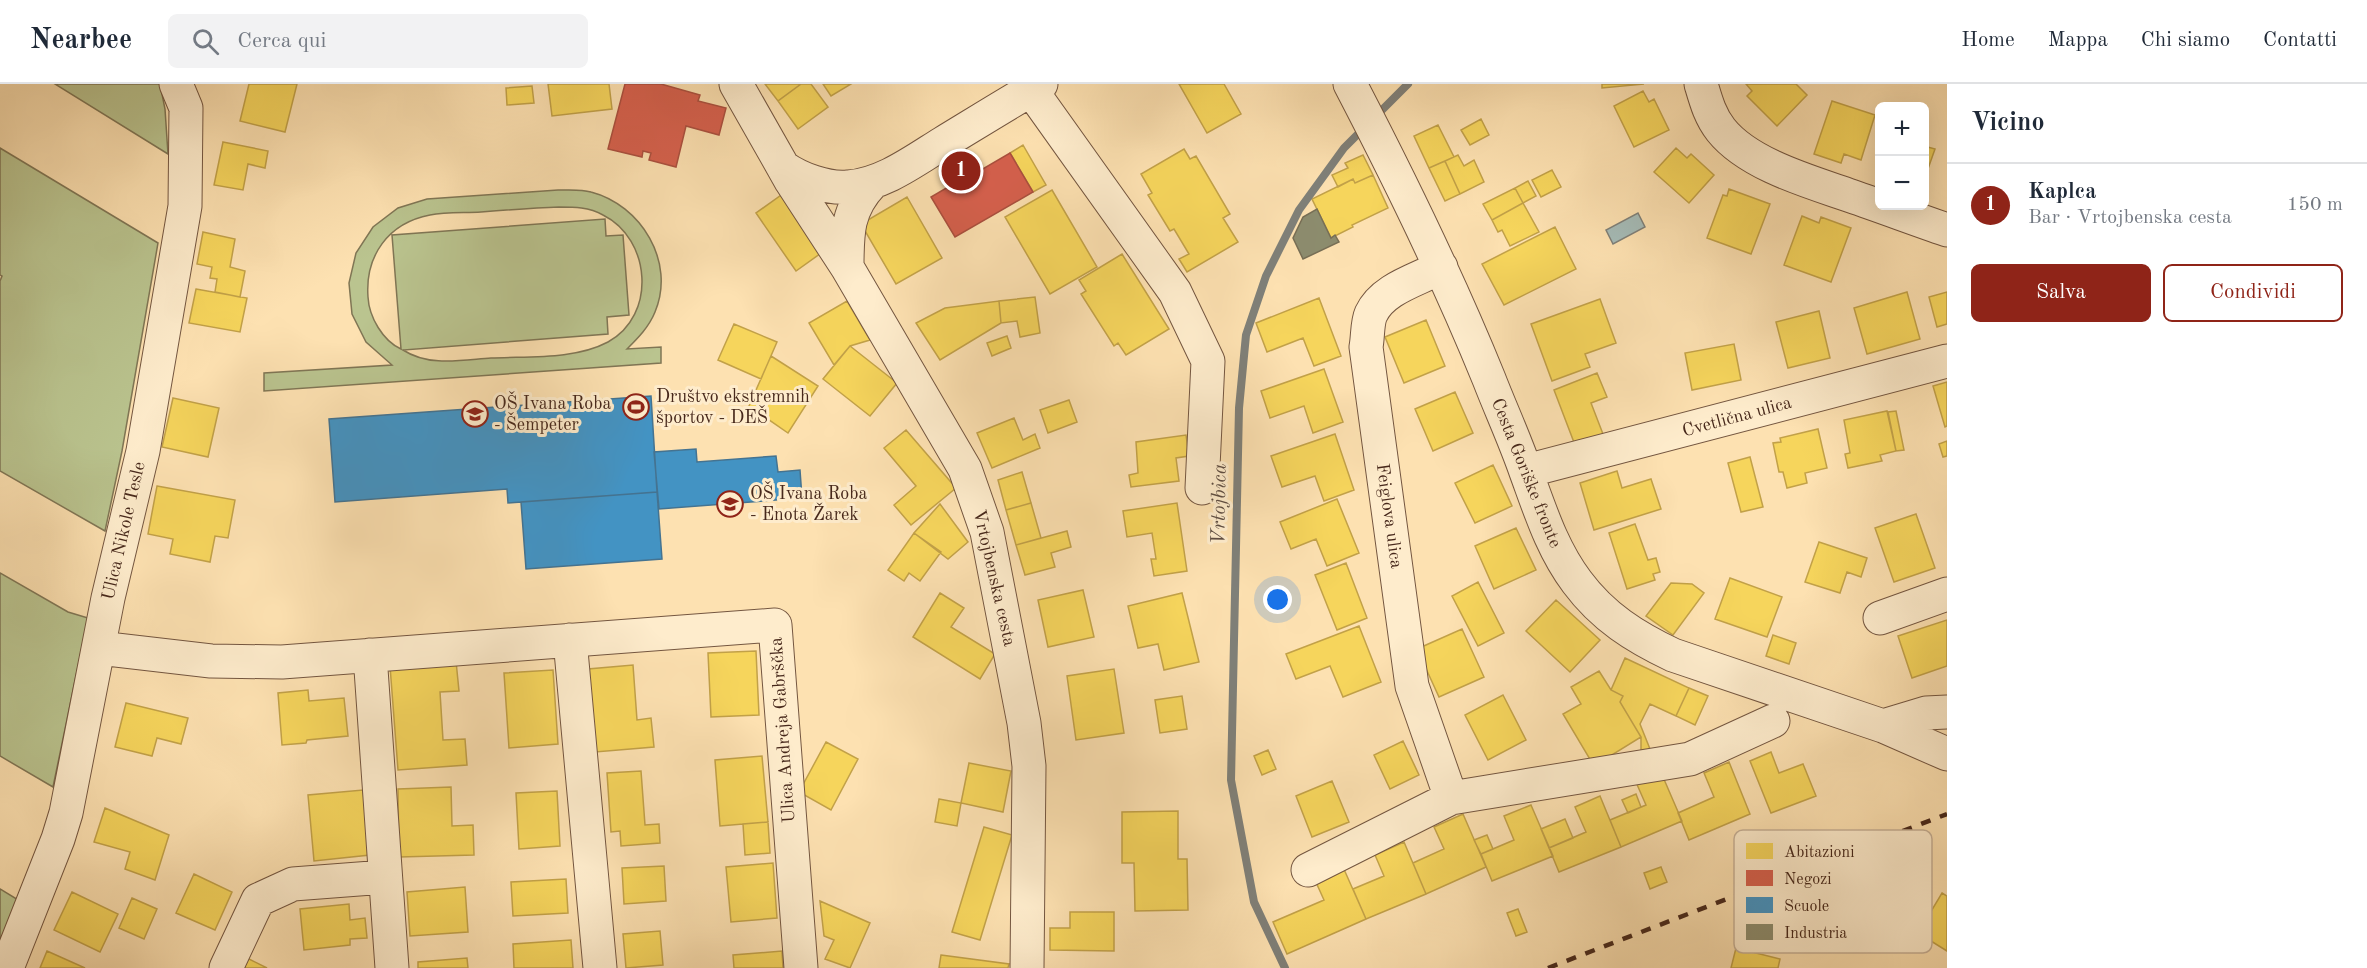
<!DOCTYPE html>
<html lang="it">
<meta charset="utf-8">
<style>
:root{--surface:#fff;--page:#f2f2f3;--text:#1f2937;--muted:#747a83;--line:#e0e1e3;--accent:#8f2418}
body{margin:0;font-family:"Old Standard TT",serif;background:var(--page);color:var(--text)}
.controls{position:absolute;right:18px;top:18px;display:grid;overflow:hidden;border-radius:9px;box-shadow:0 6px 24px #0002}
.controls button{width:54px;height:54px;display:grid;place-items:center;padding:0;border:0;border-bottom:2px solid var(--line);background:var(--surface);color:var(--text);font:30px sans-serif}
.you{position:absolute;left:1278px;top:516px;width:21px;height:21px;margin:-15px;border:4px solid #fff;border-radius:50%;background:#1a73e8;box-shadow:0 0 0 9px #1a73e833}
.badge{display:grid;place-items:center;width:39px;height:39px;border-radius:50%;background:var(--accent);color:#fff;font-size:20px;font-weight:700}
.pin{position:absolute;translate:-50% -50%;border:3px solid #fff;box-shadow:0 2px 6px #0006}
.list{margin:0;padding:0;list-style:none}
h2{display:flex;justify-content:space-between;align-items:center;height:78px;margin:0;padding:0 24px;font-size:26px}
h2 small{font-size:20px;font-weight:400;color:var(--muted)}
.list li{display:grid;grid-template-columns:39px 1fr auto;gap:18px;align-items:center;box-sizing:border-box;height:84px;padding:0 24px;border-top:2px solid var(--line)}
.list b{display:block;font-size:22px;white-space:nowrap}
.list p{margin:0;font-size:20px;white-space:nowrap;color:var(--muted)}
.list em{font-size:20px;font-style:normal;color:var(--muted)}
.actions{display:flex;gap:12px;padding:18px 24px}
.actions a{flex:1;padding:14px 0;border:2px solid var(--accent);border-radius:9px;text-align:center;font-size:21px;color:var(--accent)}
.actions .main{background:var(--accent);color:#fff}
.icon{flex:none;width:33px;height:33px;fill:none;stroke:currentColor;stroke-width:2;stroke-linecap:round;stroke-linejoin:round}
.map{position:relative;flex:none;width:1947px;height:884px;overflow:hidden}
header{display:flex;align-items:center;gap:36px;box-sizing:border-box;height:84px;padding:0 30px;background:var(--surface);border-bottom:2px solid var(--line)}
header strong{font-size:28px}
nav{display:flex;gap:33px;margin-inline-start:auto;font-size:21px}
.search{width:420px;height:54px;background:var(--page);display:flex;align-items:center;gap:15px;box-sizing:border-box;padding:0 21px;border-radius:9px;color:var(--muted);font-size:22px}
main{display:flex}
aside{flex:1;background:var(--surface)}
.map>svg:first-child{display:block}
.green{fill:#bac48f;stroke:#807655;stroke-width:1.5;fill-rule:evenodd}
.water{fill:#a5bbb7;stroke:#7f8079;stroke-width:1.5}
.homes{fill:#f6d55c;stroke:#c2a148;stroke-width:1.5}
.shops{fill:#d6604d;stroke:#ab4f3e;stroke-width:1.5}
.schools{fill:#4393c3;stroke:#447391;stroke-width:1.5}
.industry{fill:#8c8c6e;stroke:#776e55;stroke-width:1.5}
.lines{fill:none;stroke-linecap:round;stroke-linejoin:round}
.stream{stroke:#7f8079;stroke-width:8}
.minor-casing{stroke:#745640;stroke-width:35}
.minor{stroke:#feeccc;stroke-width:33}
.rail{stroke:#47281b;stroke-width:4.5;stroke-dasharray:10 10;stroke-linecap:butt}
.labels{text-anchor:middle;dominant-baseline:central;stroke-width:6;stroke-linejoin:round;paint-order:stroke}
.poi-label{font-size:18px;fill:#47281b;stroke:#feeccc;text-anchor:start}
.street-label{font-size:18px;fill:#47281b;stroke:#feeccc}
.water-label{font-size:20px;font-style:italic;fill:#5e4d42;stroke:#feeccc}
.key{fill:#feeccc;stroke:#c7b197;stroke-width:1.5}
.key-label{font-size:16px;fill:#47281b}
</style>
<header>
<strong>Nearbee</strong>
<div class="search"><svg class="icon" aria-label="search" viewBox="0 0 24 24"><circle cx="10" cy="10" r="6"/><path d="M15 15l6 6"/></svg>Cerca qui</div>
<nav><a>Home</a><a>Mappa</a><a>Chi siamo</a><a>Contatti</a></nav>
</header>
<main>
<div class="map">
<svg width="1947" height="884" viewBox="0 0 1947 884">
<rect width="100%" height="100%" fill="#fde1b1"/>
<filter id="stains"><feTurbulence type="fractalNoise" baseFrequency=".00333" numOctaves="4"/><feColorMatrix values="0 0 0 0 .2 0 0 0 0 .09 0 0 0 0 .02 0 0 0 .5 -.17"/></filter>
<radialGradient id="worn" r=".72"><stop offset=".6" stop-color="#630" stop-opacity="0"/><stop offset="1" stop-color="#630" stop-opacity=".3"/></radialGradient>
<path class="green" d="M55,0H160L165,25L168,70Z
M0,64L158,159L122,367L105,447L0,387V197L2,192L0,191Z
M558,106C569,106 581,105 591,108C641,121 676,178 655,228C649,243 638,254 627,265L661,263V279L264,307V289L392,281L366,258L352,230L349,199L356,169L373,143L398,124L427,115ZM559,123C574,123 589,123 603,131C651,155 657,231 608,258C574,276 528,272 491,274C462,276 429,283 403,266L608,250L607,233L629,231L623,151L606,152L605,135L392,151L401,265C383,257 369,233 368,213C365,172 388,139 430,131C446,128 464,129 481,128C507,126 533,124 559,123Z
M0,489L68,528L88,534L53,703L0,672Z
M0,805L20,817L0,856Z"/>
<path class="water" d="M1638,129L1645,143L1613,160L1606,146Z"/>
<path class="homes" d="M249,0H297L285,48L240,37Z
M548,0H609L612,25L552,32Z
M765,0H801L778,17Z
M801,0H811L828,23L798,45L778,17Z
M823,0H851L831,12Z
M1179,0H1224L1241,30L1207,49Z
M1602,0H1644L1602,4Z
M1796,0L1807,11L1777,42L1747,12L1752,7L1746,0Z
M532,2L534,19L507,21L506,4Z
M1643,7L1649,18L1654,15L1669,46L1634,63L1614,22Z
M1832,17L1875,31L1861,76L1844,70L1841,79L1814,70Z
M1481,35L1489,51L1470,61L1461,46Z
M1438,41L1454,73L1429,84L1414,52Z
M223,58L268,67L265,84L248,80L243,106L214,101Z
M1023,61L1046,101L1033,108L1010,69Z
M1924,62L1935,65L1924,96Z
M1676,64L1687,74L1691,70L1714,91L1689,119L1654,88Z
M1184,65L1190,75L1196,72L1230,130L1223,134L1238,158L1187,188L1179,175L1189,170L1174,145L1170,147L1148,111L1152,109L1141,90Z
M1363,71L1373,91L1355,99L1353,95L1338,103L1332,91L1348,84L1345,79Z
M1458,71L1464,82L1474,76L1484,98L1460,110L1445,77Z
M1445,77L1460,110L1445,117L1429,84Z
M1552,86L1561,103L1541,113L1532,96Z
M1373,91L1388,124L1352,141L1353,143L1331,154L1312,115L1353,95L1355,99Z
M1528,97L1536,112L1523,119L1515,104Z
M1515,104L1523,119L1492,136L1483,120Z
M1729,105L1770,120L1751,170L1707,154L1723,111L1727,112Z
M1052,106L1097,183L1050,210L1005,133Z
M784,109L824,167L796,187L756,129Z
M907,113L942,174L896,200L861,140Z
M1523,119L1539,148L1510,162L1502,146L1498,148L1492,136Z
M1802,132L1819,139L1821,133L1851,144L1831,198L1784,181Z
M1555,143L1576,185L1504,221L1482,180Z
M203,148L235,155L230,183L245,187L240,213L215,208L217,195L210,194L212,183L197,180Z
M1122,170L1169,245L1126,271L1118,259L1114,262L1081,210L1086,207L1079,196Z
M196,205L247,214L240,248L189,239Z
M1907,208L1920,255L1867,270L1854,224Z
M1947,208V240L1937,243L1929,213Z
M1035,213L1040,249L1020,253L1017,237L1001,239L999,217Z
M1319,214L1341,272L1314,282L1303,254L1267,268L1256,239Z
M1600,215L1616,259L1585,270L1590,283L1552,297L1531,240Z
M847,217L870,256L850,262L834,281L809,239Z
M999,217L1001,239L940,276L916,239L945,224Z
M1819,227L1830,274L1788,284L1776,238Z
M1426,236L1445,282L1404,299L1385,253Z
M734,240L777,258L761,295L718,276Z
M1007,252L1011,264L992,272L987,259Z
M1734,260L1741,296L1692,306L1685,269Z
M850,262L897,299L870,332L823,295Z
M771,272L818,302L788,349L749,322Z
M1324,285L1343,338L1313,349L1304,322L1270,334L1261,307Z
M1597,289L1607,313L1591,319L1603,350L1575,361L1554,306Z
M1947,298V342L1945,343L1933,302Z
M1455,308L1473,349L1433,367L1415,325Z
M173,314L219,324L208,373L162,363Z
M1069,316L1077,338L1048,349L1040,326Z
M1887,327L1896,367L1880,371L1882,377L1848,384L1845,370L1850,369L1844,336Z
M1896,327L1904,366L1896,367L1888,328Z
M1014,334L1023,356L1035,350L1040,364L992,384L977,349Z
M1818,345L1827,384L1805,389L1807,399L1787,404L1783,388H1779L1773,359L1781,358L1780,354Z
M906,346L956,404L911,441L894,421L916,402L884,364Z
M1335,350L1354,406L1324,417L1315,392L1282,403L1271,372Z
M1186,351L1189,372L1176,374L1179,397L1131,403L1129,391L1138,389L1136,358Z
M1947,357V372L1943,373L1939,360Z
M1750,373L1763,423L1741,428L1728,379Z
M1493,381L1512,422L1475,439L1455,399Z
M1617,387L1622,404L1651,395L1661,425L1594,446L1580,399Z
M1022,388L1031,419L1006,426L998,396Z
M157,402L235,416L228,454L215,452L210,478L170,470L173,455L148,450Z
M1337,415L1359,469L1327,482L1316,455L1291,465L1280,438Z
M1031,419L1041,454L1016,461L1006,426Z
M1177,419L1187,487L1154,492L1151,475H1156L1152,449L1127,453L1123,427Z
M940,420L968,458L948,475L914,449Z
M1916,430L1935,484L1894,498L1875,444Z
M1635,440L1648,476L1656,474L1660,488L1653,490L1655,496L1627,505L1609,449Z
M1516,444L1536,486L1494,505L1475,462Z
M1067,447L1071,463L1051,469L1055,483L1025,491L1016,461Z
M914,449L941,468L920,497L909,489L904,497L888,486Z
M1819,458L1867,474L1861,493L1847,488L1840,509L1805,498Z
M1346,479L1367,534L1337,546L1315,491Z
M1730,494L1782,513L1767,553L1715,535Z
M1478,498L1504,549L1478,562L1452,512Z
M1671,499L1692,500L1704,509L1673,551L1646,532Z
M1083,506L1094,553L1048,563L1038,516Z
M940,509L964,524L951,543L995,570L980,595L913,553Z
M1182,509L1199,578L1164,586L1158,560L1138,564L1128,522Z
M1556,516L1600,556L1570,588L1526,547Z
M1947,536V582L1912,594L1898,552Z
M1359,542L1381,598L1343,613L1330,582L1296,595L1286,570Z
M1462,545L1484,593L1439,613L1417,565Z
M1773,551L1796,559L1789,580L1766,572Z
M756,567L759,631L711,633L708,569Z
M1625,574L1689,604L1676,632L1650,620L1640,640L1652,670L1641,674V653L1620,618L1623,612L1611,606Z
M456,577L459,607L440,608L443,656L465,655L467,681L398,686L390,582Z
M633,581L637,636L651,634L654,663L595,668L588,585Z
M1114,585L1124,649L1076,656L1067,592Z
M553,586L558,660L509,664L504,589Z
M1599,587L1611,606L1623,612L1620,618L1641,653L1594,682L1563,630L1581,620L1571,603Z
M1689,604L1708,612L1695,641L1676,632Z
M308,606L309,617L344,614L348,652L307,656L306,659L282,661L278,609Z
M1503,611L1526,656L1488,676L1465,631Z
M1182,612L1187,645L1160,649L1155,616Z
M126,619L188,634L181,660L157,654L152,672L115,663Z
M1403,657L1419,691L1390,705L1374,671Z
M826,658L858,675L831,726L799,708Z
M1268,666L1276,685L1262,691L1254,672Z
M1771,668L1779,689L1803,680L1816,712L1771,729L1750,677Z
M762,672L768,738L720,742L715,676Z
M1729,678L1750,730L1689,756L1678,729L1714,713L1704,689Z
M969,679L1011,687L1003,728L961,719Z
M1660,686L1682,737L1621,763L1610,736L1646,721L1635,696Z
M641,687L645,741L659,740L660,759L621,762L620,747L611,748L607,689Z
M1332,697L1349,738L1312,753L1296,712Z
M451,703L452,742L473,741L474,771L399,773L398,705Z
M363,706L370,771L314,777L308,711Z
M557,707L560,762L519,765L516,709Z
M1636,710L1641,723L1628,729L1622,716Z
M1600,712L1621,763L1559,788L1549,764L1586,748L1575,723Z
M939,715L961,719L957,742L935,738Z
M1531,721L1553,772L1492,797L1481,770L1514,756L1504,732Z
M105,724L169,751L155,796L125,785L130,768L94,758Z
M1178,727V775H1187L1188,826L1135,827L1134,779H1122V728Z
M1463,730L1486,783L1426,810L1413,779L1444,765L1434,743Z
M1565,735L1573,754L1549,764L1541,745Z
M768,738L770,769L745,771L743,740Z
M984,743L1012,751L980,856L952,848Z
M1487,751L1493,765L1481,770L1474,756Z
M1404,758L1426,810L1366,835L1353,805L1384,792L1375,771Z
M773,779L777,834L731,838L726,783Z
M664,782L666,817L624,820L622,784Z
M1343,783L1366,835L1287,870L1273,838L1324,816L1315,796Z
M1661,783L1667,798L1650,805L1644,789Z
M194,790L232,808L215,846L176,829Z
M566,795L568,829L513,832L511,798Z
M465,803L468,848L410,852L407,808Z
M72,808L118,830L100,868L54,846Z
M1942,809L1947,812V867L1918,849Z
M132,814L157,825L144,855L119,844Z
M820,817L870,839L850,884L825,875L834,856L824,852Z
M349,820L350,836L365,834L367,854L350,855V861L304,866L300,825Z
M1518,825L1527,848L1516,852L1507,829Z
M1070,828H1114V867L1050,866V844H1070Z
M660,847L663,881L626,884L623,850Z
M571,856L573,884H514L513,860Z
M1736,864L1780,875L1778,884H1731Z
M47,867L85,884H40Z
M782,867L783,884H734L733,871Z
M941,871L1009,880L1008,884H939Z
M247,874L267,884H242Z
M467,874L468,884H418V878Z"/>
<path class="shops" d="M625,0H661L700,11L698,17L726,24L719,51L686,42L676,83L649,76L651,69L643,67L642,73L608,65Z
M1010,69L1033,108L955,153L931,113L955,99L947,85L967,73L976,89Z"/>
<path class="schools" d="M651,312L657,408L508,419L507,405L335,418L329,335Z
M696,365L697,378L776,372L778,388L800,386L802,414L659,425L654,368Z
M657,408L662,475L526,485L521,418Z"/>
<path class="industry" d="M1317,125L1331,154L1335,151L1339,158L1303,175L1293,154L1303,133Z"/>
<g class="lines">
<path class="stream" d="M1375,33L1408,0
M1285,884L1254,818L1231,696L1239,324L1246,251L1266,192L1299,126L1344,64L1365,43"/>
<g class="minor-casing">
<path id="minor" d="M736,0L791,97L847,183L965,385L987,448L1024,639L1029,682L1027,884
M1350,0C1400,96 1448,194 1489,295C1501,326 1515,356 1526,388C1540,426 1552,465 1577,498C1603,533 1635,553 1673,571L1883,642L1947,670
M1701,0C1706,17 1710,32 1721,46C1749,81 1811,98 1851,112C1883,123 1915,135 1947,146
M1031,6L1175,208L1208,277L1202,404
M783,83C800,95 827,105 848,103C882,101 914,77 943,59C976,39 1008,19 1041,0
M847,183C847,149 847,125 872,99
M1441,183C1418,196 1383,204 1371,230C1367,239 1368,253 1366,263L1412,602L1451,714
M1526,387L1947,277
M1880,534L1947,510
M570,556L600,884
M99,564L211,577L282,578L775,541L801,884
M370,571L392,884
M1883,642L1926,629L1947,628
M1308,786L1451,714L1690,675L1773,637
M7,884L58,755L66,729L108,514L143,367L185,122L186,24L176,0
M226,884L258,816L293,800L385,793"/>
</g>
<use href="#minor" class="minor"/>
<path class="rail" d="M1548,884L1947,730"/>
</g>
<defs>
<g id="stadium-ring" transform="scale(1.35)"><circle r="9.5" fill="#feeccc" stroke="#8f2418" stroke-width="1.5"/><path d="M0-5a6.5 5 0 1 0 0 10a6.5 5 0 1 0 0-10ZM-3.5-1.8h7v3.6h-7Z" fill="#8f2418"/></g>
<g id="school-ring" transform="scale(1.35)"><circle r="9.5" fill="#feeccc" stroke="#8f2418" stroke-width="1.5"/><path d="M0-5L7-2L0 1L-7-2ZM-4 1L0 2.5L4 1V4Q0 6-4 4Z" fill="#8f2418"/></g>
</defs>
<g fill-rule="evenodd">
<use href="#stadium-ring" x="636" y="323"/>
<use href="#school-ring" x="475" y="330"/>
<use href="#school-ring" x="730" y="420"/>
</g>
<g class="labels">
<g class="poi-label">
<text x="656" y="313">Društvo ekstremnih<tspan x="656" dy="21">športov - DEŠ</tspan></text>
<text x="494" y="320">OŠ Ivana Roba<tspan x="494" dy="21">- Šempeter</tspan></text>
<text x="750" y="410">OŠ Ivana Roba<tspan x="750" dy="21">- Enota Žarek</tspan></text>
</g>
<g class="street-label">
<text transform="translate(1737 333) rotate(-15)">Cvetlična ulica</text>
<text transform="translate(1526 389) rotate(68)">Cesta Goriške fronte</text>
<text transform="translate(1389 432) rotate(82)">Feiglova ulica</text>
<text transform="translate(124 447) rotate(-77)">Ulica Nikole Tesle</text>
<text transform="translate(994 494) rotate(77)">Vrtojbenska cesta</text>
<text transform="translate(783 646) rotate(-94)">Ulica Andreja Gabrščka</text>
</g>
<g class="water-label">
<text transform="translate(1220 420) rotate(-89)">Vrtojbica</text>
</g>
</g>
<rect x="1734" y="746" width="198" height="123" rx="9" class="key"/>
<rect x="1746" y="759" width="27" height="16" fill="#f6d55c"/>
<rect x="1746" y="786" width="27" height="16" fill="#d6604d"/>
<rect x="1746" y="813" width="27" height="16" fill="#4393c3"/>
<rect x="1746" y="840" width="27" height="16" fill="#8c8c6e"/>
<g class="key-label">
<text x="1784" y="773">Abitazioni</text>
<text x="1784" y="800">Negozi</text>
<text x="1784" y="827">Scuole</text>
<text x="1784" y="854">Industria</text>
</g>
<rect width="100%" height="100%" filter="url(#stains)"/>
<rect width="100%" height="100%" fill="url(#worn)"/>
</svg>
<div class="controls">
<button>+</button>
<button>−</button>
</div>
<div class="you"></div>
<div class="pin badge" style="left:961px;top:87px">1</div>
</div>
<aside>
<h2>Vicino<small></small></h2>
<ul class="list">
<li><span class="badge">1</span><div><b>Kaplca</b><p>Bar · Vrtojbenska cesta</p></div><em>150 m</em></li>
</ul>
<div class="actions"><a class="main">Salva</a><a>Condividi</a></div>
</aside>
</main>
